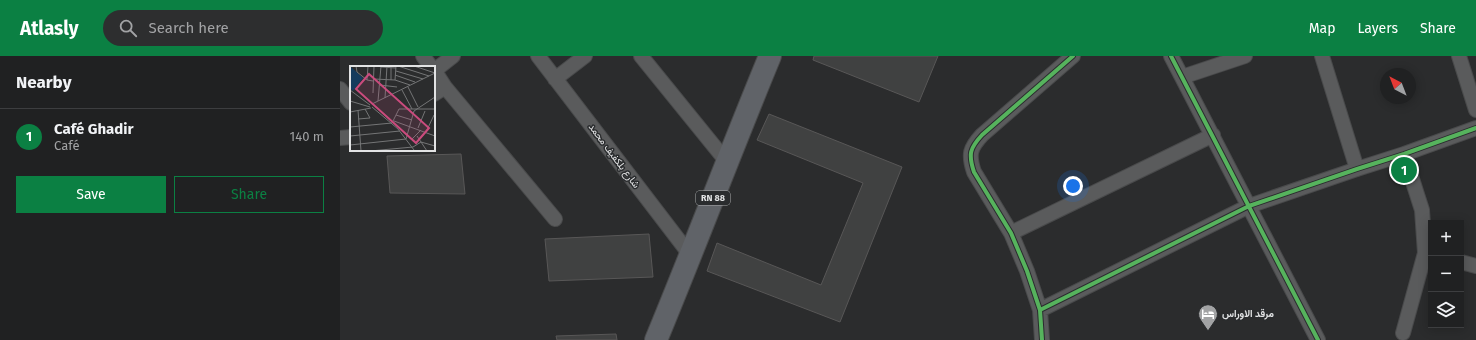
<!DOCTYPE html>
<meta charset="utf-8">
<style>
:root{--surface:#202122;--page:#2d2e2f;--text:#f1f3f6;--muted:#a2a3a5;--line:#3d3e40;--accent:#0b8043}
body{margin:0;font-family:"Fira Sans",Vazirmatn,sans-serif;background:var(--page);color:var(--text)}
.controls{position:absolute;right:12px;bottom:12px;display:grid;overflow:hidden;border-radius:0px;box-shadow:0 2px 10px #0003}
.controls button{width:36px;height:36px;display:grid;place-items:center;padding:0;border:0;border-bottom:1px solid var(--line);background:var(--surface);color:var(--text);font:20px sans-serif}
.compass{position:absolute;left:1040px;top:12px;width:36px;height:36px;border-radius:50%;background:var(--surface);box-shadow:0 2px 10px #0003;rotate:318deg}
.you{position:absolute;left:733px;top:130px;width:14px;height:14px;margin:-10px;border:3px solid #fff;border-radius:50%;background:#1a73e8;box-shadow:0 0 0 6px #1a73e833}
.badge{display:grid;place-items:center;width:26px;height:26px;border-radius:50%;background:var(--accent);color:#fff;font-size:13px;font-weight:700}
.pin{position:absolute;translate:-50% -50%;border:2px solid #fff;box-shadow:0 1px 4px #0006}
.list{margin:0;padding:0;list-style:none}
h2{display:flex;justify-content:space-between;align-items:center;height:52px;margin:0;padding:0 16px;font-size:17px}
h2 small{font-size:13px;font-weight:400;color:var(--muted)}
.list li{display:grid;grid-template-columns:26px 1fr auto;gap:12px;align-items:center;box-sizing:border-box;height:56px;padding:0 16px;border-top:1px solid var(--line)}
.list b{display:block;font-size:15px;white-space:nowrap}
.list p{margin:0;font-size:13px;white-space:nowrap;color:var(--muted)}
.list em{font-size:13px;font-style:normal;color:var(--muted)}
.actions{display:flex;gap:8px;padding:12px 16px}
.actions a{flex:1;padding:9px 0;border:1px solid var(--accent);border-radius:0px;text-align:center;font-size:14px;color:var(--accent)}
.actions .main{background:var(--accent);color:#fff}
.icon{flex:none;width:22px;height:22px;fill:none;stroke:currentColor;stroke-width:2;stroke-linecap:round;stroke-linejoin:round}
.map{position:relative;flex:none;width:1136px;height:284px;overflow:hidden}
header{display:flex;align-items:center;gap:24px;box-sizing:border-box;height:56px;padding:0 20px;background:var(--accent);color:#fff}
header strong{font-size:19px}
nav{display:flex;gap:22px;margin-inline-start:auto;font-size:14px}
.search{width:280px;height:36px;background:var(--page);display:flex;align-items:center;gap:10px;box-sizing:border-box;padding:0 14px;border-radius:22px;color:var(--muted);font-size:15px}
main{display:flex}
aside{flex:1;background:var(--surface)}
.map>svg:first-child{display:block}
.building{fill:#404141;stroke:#585757}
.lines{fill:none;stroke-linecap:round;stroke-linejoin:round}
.minor-casing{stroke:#494a4b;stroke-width:16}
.primary-casing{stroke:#494a4b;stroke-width:24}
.minor{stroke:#5a5b5c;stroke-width:14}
.primary{stroke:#606368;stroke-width:22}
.cycleway-casing{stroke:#2a2c2e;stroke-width:6}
.cycleway{stroke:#56b35d;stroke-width:4}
.labels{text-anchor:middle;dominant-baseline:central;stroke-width:3;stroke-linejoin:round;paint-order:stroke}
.shield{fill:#2a2c2e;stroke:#abacad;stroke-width:1}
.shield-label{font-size:9px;font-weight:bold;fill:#e2e3e4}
.street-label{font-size:10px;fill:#e2e3e4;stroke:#2a2c2e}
.poi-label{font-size:10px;font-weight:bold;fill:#e2e3e4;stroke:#2a2c2e;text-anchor:start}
.inset-road{fill:none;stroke:#747576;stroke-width:1}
.view{fill:#ca4b7d;fill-opacity:0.15;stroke:#ca4b7d;stroke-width:2}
.inset-edge{fill:none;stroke:#e2e3e4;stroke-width:2}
</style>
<header>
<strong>Atlasly</strong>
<div class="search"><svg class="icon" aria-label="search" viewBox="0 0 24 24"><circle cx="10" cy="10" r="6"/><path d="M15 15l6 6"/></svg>Search here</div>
<nav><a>Map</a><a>Layers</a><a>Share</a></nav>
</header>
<main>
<aside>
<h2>Nearby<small></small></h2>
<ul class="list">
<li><span class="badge">1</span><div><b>Café Ghadir</b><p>Café</p></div><em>140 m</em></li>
</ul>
<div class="actions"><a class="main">Save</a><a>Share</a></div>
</aside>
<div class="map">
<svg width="1136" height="284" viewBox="0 0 1136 284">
<rect width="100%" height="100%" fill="#2b2c2d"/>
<path class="building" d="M474,0H598L579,46L473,4Z
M429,58L562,111L500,266L367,215L377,187L481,229L523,127L417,84Z
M121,98L125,138L50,137L47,100Z
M309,178L313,221L209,225L205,183Z
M276,278L277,284H217L216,280Z"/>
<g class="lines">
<g class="minor-casing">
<path id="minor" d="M83,0L91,11
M198,0L351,200
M301,0L387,106
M831,0L978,284
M982,0L1017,113
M1119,0L1136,54
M94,14L105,31L215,163
M94,15L113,0
M842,21L905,0
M215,23L245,0
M0,33L11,47
M94,38L105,31
M0,82L11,81
M671,177L873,79
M1121,206L1136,210
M700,254L909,150L1017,113L1064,98L1136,72
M1063,277L1085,197L1082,154L1064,98
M702,284L700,254L687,215L671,177L634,116C628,98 630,92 642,79L733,0"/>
</g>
<g class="primary-casing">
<path id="primary" d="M316,284C355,190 391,94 430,0"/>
</g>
<use href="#minor" class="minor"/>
<use href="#primary" class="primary"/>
<g class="cycleway-casing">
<path id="cycleway" d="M831,0L978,284
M700,254L909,150L1017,113L1064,98L1136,72
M702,284L700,254L687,215L671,177L634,116C628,98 630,92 642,79L733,0"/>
</g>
<use href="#cycleway" class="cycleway"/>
</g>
<defs>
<g id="hotel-pin" transform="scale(1)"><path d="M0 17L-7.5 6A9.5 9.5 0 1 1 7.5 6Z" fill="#a2a3a4" stroke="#2a2c2e"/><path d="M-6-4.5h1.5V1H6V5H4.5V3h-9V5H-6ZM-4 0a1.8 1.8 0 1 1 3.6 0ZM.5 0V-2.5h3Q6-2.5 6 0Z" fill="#fff"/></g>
</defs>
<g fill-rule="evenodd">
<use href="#hotel-pin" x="868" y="258"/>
</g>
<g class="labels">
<rect class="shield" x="356" y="135" width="34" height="14" rx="3"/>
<g class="shield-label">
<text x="373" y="142">RN 88</text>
</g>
<g class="street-label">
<text transform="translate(274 100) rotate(53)">شارع بلكفيف محمد</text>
</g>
<g class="poi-label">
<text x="882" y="258">مرقد الاوراس</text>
</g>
</g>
<g transform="translate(10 10)">
<rect width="85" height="85" fill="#2b2c2d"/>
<path d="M1,1L13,12L3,25L0,22Z" fill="#153b5d"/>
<path class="inset-road" d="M6,0L7,6L17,14L23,15M48,0L79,10M64,0L85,7M31,1L46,2M46,5L73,13M45,9L65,16M24,13L45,14L60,19M17,14L18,0M41,14V0M45,14L46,0M30,19L47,21M58,21L68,41M0,24L20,39M52,24L62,43M23,27L24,0M35,32L37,0M0,35L20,41M28,35L31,0M22,38L85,7M22,41L48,63L64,84M8,44L11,85M0,46L21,42M46,49L62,54M8,53L20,52L15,43M44,55L85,70M0,61L42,57L49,43H85M68,62L75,45M76,66L84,49M0,70L50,65M67,70L77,85M62,73L71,64M0,79L56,73L64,45L85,31M20,85L63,81L71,76L85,80"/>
<path class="view" d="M19,8L79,62L66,77L6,23Z"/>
<rect width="85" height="85" class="inset-edge"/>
</g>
</svg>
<div class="controls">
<button>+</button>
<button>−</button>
<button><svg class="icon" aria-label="layers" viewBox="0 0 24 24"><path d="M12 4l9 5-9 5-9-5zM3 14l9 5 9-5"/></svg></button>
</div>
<svg class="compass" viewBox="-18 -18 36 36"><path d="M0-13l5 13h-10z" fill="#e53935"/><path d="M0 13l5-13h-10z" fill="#a2a3a5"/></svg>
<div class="you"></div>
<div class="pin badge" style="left:1064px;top:114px">1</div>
</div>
</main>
